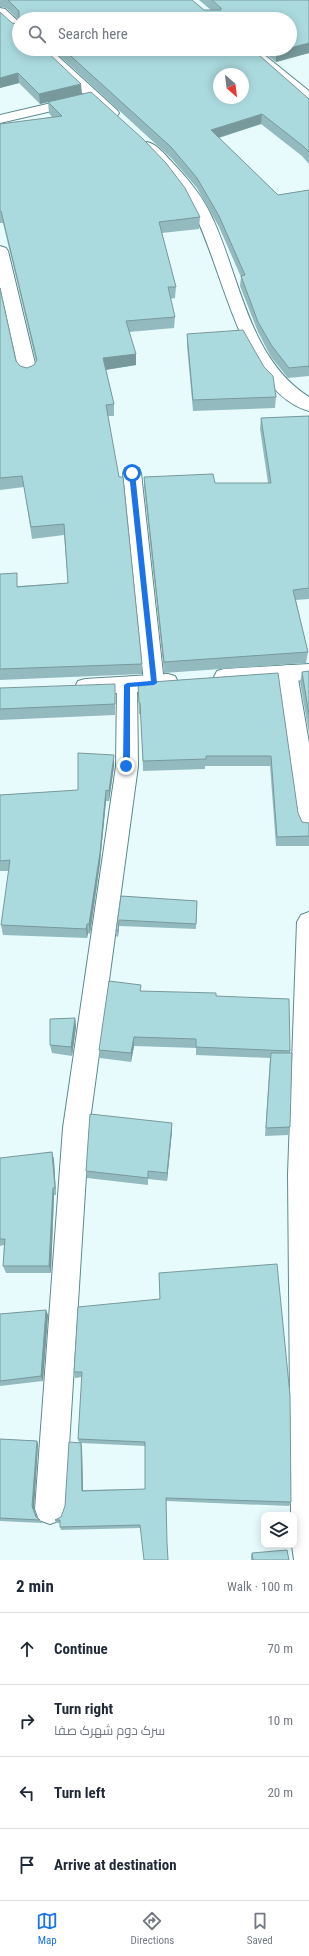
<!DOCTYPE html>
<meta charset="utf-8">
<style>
:root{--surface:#fff;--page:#f2f2f3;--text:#1f2937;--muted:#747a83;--line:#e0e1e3;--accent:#1a73e8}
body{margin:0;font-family:"Roboto Condensed",Cairo,sans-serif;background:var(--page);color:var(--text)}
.controls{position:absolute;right:12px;bottom:12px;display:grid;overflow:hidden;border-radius:8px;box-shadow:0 2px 10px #0003}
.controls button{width:36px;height:36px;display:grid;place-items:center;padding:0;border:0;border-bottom:1px solid var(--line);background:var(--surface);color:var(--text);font:20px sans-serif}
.compass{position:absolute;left:213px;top:68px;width:36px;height:36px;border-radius:50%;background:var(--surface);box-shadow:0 2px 10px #0003;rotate:152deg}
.stop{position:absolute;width:12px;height:12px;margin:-9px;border:3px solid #1a73e8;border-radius:50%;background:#fff}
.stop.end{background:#1a73e8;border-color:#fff;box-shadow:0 1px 4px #0008}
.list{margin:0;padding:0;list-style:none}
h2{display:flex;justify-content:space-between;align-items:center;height:52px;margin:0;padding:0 16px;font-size:17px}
h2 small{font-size:13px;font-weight:400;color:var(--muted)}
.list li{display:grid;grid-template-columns:26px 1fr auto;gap:12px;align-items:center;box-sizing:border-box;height:72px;padding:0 16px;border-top:1px solid var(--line)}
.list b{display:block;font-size:15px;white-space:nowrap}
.list p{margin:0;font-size:13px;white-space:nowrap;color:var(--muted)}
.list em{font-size:13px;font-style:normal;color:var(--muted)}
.icon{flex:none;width:22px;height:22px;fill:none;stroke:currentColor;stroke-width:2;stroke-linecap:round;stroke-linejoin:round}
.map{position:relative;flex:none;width:309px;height:1560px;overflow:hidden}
.search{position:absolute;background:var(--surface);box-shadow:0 2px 10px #0003;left:12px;right:12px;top:12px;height:44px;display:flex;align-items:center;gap:10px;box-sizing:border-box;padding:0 14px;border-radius:22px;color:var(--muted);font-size:15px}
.sheet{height:340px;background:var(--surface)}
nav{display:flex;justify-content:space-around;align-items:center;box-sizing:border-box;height:56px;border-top:1px solid var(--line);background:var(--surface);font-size:11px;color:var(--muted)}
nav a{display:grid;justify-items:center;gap:2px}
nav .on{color:var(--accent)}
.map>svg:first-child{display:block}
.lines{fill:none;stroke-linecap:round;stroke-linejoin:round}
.street-casing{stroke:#5c8a8d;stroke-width:2}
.secondary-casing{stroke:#5c8a8d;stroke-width:2}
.street{fill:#fff;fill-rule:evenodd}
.secondary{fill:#fff;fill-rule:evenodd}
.wall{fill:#93bbbf;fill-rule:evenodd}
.shaded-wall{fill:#78999b}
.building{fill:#abdade;stroke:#78999b;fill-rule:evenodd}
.route{fill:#1a73e8}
</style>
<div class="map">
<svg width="309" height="1560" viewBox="0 0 309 1560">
<rect width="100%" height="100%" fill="#e8fbfc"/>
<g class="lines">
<g class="street-casing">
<path id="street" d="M0,8L5,9L19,22V33L14,32L0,19Z
M35,49H50L117,110L119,113L117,116H107Z
M242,49H257L309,91V102L304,101Z
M77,97L82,98L84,101L82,104L0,123V115Z
M147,142C157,144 165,155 172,162C186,177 200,193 209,211C240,272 246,357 309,397V411C241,392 222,263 192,209C183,193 171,179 159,166C152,159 145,153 140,146L142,143Z
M0,246L6,248L8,251L37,372L34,376L28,378L22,376L19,372L0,287Z
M132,467L139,468L141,473L164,683L161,689L154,691L147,689L144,683L123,473L125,468Z
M287,665L294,667L297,673L309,743V832L301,830L298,823L277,673L280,667Z
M127,677L134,679L137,685L138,766L89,1128L65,1509L61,1520L50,1524L39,1520L35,1509L63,1128L116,766L117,685L120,679Z
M309,912V1560H294L292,1545H294V1515H291L288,1174L297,922L301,915Z"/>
</g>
<g class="secondary-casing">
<path id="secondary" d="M309,664V680L224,685L217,683L214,677L217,671L224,669Z
M168,674L175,676L178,682L175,688L168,690L85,695L78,693L75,687L78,681L85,679Z"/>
</g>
<use href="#street" class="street"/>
<use href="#secondary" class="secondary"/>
</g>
<path class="wall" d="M0,0H192L204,10H211L199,0H309V53L276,62L259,49H290V19H19V20L6,8L0,7Z
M0,12L82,94L200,217L199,229L162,233L176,287L175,298L170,299L175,317L174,328L129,332L136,365L106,370L114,404V416H108L142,664V674L0,680V574L18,586L68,583L64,535L32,539L24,487L0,490V288L16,361L20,366L27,368L34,365L36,362L3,223H0V124L52,117L49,113L48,102L40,104L19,83L0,88Z
M52,49H252L309,99V164L302,156L261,124L219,138L278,195L309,190V376L288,378L271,357L258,332L240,286L241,277L219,227L197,188L171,158Z
M187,334L276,397L275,408L193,411L187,346Z
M309,416V599L296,600L308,652L306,663L164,673L144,488V477L215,483H268L260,429L261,418Z
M309,671V734L300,682L302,672Z
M278,673L298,813L302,822L309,823V846H276L270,766H205V769L143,771L141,714H139L138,683Z
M0,688L115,695V715L0,720Z
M114,766L109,801H106L100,863L90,934L88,933L87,938L3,935L1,925L9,871H0V795L78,790Z
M121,896L197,901L196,929L119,926L118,937L116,936V931Z
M141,991L216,996L290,1051V1127L288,1135L265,1136L270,1058L196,1055V1048L134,1046L131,1062L100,1058L99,1050Z
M75,1018L76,1027L72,1056L52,1053L50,1045Z
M172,1131L167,1181L148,1179V1185L87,1178L86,1171Z
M52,1152L54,1160L56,1195H54L51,1273H6L3,1266L4,1245L0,1246V1158Z
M159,1273L291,1502L289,1506L166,1501L140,1528L61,1530L60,1527V1523H56L55,1520L61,1517L65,1506L79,1443L78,1439L82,1377L75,1378L74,1372L160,1300ZM81,1443L145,1446V1489L83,1490L82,1447Z
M46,1310L48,1315L43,1381L0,1386V1314Z
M0,1439L37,1441L38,1445L34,1509L37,1518L40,1520L42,1523L0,1521Z
M252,1553L289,1560H251V1556Z"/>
<path class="shaded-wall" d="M309,43V53L276,62V52L290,49V48Z
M18,73L19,83L0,88V78Z
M81,84L82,94L40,104L39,94Z
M262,114L261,124L211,140V130Z
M136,354V365L104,370L103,358Z
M114,755V766L109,801V791Z
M106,790V801L100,863L90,934L89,924Z
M119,920V926L118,937V931Z
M87,924L88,933L87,938L86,929Z
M75,1018L76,1027L72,1056L71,1047Z
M134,1037V1046L131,1062V1053Z
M172,1123V1131L167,1181V1173Z
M52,1152L54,1160L56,1195L55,1188Z
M53,1188L54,1195L51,1273L49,1266Z
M46,1310L48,1315L43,1381L41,1376Z
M37,1441L38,1445L34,1509L38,1521L32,1506Z
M81,1443L82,1447L83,1494L82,1491Z"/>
<path class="building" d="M8,0H192L204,10H221V8L212,0H309V43L290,48V19H19V11Z
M0,12L12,23L19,24V49H44L81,84L39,94L18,73L0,78Z
M63,49H252L309,99V152L303,146L262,114L211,130L278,195L309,190V366L289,368L272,346L258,322L241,276L245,275L219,216L197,178L171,147ZM219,74H243V98H219Z
M273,49H288L276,52Z
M91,92L143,139L166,163L185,188L200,217L159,222L176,287H168L175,317L126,321L136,354L103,358L114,404L106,405L119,477H123L142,664L0,669V574L17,573V587L68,583L64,524L31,527L22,476L0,478V288L16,361L20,366L27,368L34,365L37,360L1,211H0V124L62,116L48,102Z
M243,330L264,367L273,376L276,397L193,400L187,334Z
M309,416V588L293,590L308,652L164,662L144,477L213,474L215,483H271L261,418Z
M309,671V715L302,672Z
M278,673L298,813L302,822L309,823V836L277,837L271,756H206V759L143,761L140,703H139L138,683Z
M115,684V704L0,709V688Z
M78,753L114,755L109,791L106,790L100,853L89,924H87L86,929L1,925L10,860L0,861V795L78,790Z
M121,896L197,901L196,924L119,920L118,931H116Z
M109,981L141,985L140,991L216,993V996L289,999L290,1051L196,1047V1039L134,1037L131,1053L99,1050Z
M75,1018L71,1047L50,1045V1019Z
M271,1053H292L290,1127L266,1128Z
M90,1114L172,1123L167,1173L148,1171V1178L86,1171Z
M52,1152L55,1188H53L49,1266H3L5,1239H0V1158Z
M277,1264L290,1395L291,1502L166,1498L167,1542L168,1560H144L140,1525L60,1527V1520H55L61,1517L65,1506L69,1442L81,1443L82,1491L145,1489V1442L78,1439L82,1372H74L78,1307L160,1299L159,1273Z
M46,1310L41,1376L0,1381V1314Z
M0,1439L37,1441L32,1506L36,1517L40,1520L0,1518Z
M287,1550L289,1560H253L252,1553Z"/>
<path class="route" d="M132,471L135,473L157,683L154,685L130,687V766L126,769L123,766L124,685L127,683L151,681L129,473Z"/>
</svg>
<div class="controls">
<button><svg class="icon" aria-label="layers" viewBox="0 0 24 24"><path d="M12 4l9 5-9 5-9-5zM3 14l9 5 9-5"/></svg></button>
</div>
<svg class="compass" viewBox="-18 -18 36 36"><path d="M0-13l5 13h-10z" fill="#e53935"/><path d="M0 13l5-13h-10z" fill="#747a83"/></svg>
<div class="stop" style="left:132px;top:473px"></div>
<div class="stop end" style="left:126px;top:766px"></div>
<div class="search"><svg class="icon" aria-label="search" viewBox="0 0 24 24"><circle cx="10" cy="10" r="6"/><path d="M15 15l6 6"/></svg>Search here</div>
</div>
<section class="sheet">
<h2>2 min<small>Walk · 100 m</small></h2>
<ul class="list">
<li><svg class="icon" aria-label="ahead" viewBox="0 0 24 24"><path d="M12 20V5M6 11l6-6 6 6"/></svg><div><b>Continue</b></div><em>70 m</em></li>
<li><svg class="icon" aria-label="right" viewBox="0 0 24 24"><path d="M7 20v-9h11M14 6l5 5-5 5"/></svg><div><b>Turn right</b><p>سرک دوم شهرک صفا</p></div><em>10 m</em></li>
<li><svg class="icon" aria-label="left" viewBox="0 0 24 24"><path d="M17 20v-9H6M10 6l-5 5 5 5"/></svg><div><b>Turn left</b></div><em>20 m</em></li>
<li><svg class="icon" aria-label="arrive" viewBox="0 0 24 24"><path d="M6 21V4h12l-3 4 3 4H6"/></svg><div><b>Arrive at destination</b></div></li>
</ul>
</section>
<nav>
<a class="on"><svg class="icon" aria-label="map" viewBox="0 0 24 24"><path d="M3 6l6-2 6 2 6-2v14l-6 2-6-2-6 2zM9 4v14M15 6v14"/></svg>Map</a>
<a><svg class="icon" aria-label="directions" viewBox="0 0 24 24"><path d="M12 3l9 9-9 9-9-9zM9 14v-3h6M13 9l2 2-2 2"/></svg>Directions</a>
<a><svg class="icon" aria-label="saved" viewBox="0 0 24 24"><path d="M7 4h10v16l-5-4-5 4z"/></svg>Saved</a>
</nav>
